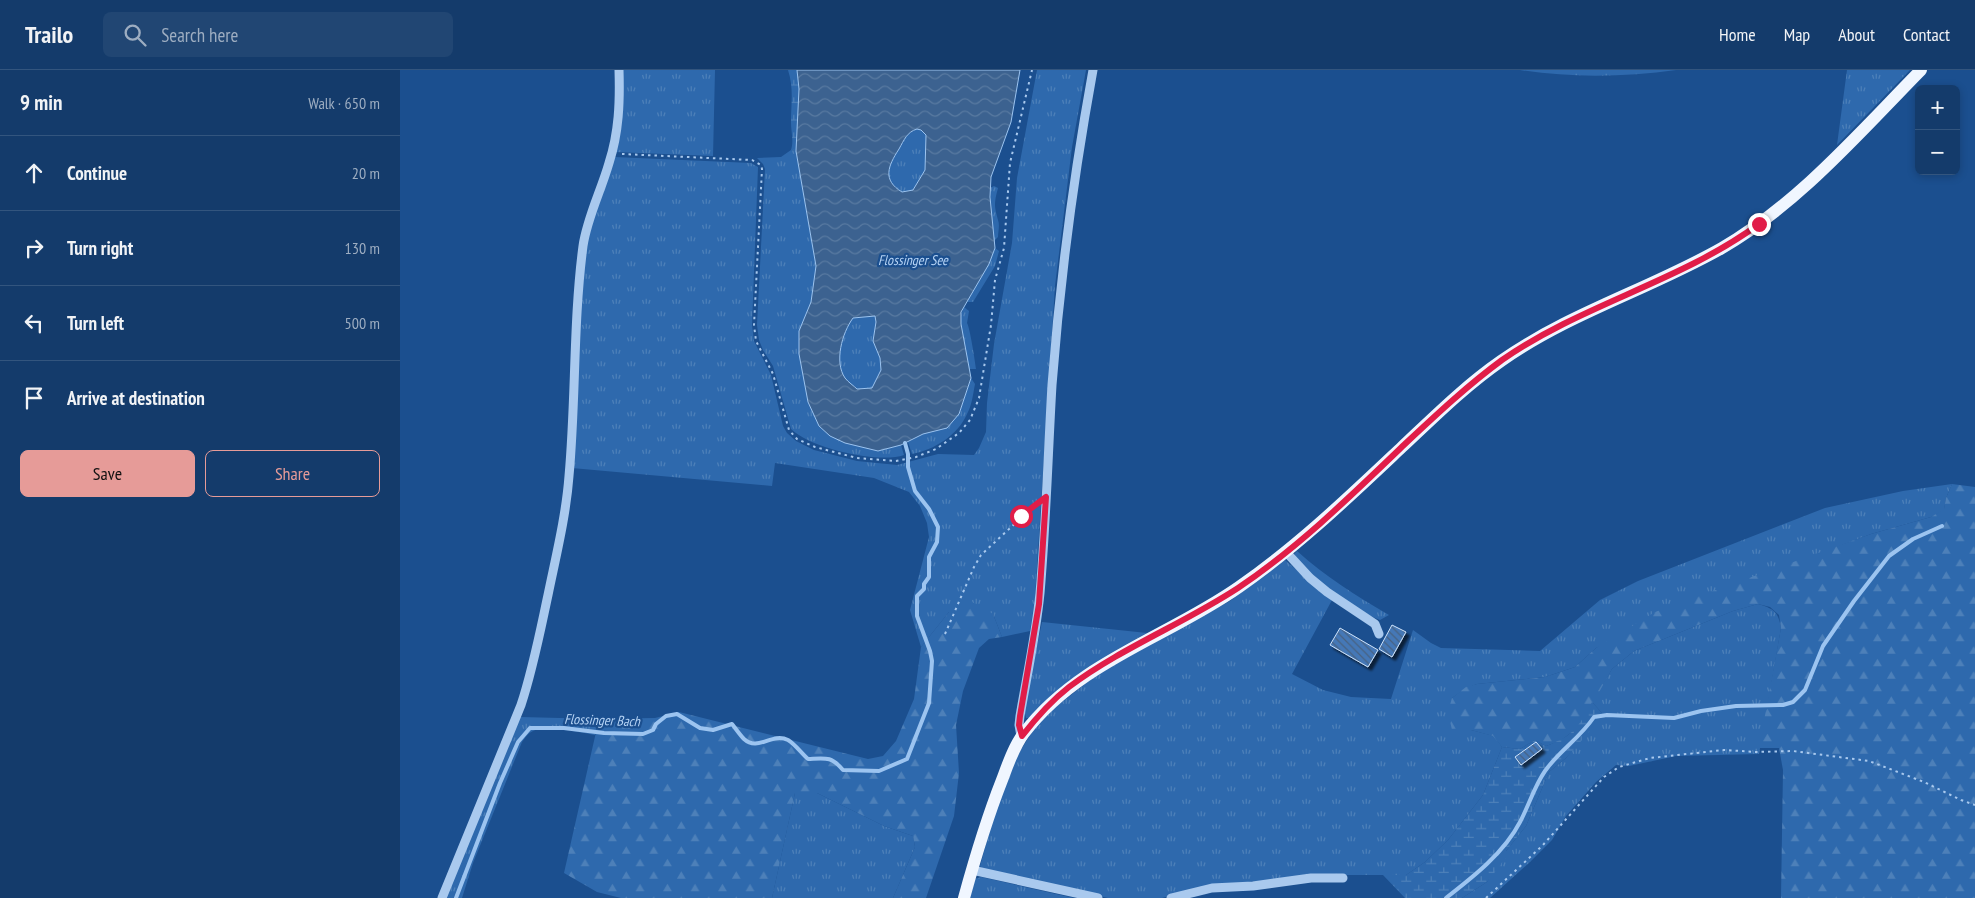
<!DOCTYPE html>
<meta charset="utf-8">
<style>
:root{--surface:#143b6b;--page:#214673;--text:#f1f3f6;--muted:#9dadc1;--line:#33557e;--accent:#e69b98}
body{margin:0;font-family:"PT Sans Narrow",sans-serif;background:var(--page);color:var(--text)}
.controls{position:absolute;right:15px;top:15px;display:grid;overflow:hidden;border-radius:8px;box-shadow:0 2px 8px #0003}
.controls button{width:45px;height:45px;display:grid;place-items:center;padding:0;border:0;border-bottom:1px solid var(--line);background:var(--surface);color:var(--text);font:25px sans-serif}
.stop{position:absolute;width:15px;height:15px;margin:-11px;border:4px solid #e11d48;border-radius:50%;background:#fff}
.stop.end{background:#e11d48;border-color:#fff;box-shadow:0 1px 5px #0008}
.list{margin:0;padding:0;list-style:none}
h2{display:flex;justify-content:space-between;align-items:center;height:65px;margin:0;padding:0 20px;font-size:21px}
h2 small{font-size:16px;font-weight:400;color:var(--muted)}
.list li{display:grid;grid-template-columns:32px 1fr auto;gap:15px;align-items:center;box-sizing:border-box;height:75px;padding:0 20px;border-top:1px solid var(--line)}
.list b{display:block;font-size:19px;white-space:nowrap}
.list em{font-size:16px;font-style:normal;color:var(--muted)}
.actions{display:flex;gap:10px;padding:15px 20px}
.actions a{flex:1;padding:11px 0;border:1px solid var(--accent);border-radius:8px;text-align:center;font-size:18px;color:var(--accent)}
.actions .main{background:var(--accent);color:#111}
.icon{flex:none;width:28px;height:28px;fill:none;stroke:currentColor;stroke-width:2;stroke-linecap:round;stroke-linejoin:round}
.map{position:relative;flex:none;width:1575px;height:828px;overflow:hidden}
header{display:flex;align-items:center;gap:30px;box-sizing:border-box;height:70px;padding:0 25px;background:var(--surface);border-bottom:1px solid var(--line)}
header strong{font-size:24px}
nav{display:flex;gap:28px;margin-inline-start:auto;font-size:18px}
.search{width:350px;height:45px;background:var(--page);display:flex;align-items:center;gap:12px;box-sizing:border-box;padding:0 18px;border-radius:8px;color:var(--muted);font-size:19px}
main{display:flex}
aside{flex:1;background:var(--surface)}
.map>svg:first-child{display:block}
.grass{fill:url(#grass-tufts)}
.forest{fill:url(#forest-firs)}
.wetland{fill:url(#wetland-marsh)}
.water{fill:url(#water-waves);stroke:#9cc4f0;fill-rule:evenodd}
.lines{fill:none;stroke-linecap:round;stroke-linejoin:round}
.stream{stroke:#9cc4f0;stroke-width:4}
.building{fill:url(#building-back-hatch);stroke:#cfe3fa;filter:url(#shadow)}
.path{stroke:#a9c9ee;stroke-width:2;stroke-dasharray:2.5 4;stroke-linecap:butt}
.minor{stroke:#a9c9ee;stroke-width:9}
.major{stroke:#f0f6ff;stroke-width:12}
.route{stroke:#e11d48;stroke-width:6}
.labels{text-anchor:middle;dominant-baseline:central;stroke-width:4.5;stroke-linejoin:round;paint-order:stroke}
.water-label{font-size:14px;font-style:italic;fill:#b5d3f5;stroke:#1b4f8f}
</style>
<header>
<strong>Trailo</strong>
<div class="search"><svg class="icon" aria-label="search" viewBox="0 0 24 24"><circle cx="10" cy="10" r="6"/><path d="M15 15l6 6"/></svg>Search here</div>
<nav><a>Home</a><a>Map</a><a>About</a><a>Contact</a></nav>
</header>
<main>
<aside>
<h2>9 min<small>Walk · 650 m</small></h2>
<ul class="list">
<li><svg class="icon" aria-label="ahead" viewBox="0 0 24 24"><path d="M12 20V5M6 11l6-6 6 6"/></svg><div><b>Continue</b></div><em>20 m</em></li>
<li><svg class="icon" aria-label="right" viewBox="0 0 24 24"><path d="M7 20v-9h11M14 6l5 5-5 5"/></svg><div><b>Turn right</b></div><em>130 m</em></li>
<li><svg class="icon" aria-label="left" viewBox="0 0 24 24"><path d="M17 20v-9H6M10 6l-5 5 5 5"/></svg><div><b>Turn left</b></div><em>500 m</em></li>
<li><svg class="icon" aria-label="arrive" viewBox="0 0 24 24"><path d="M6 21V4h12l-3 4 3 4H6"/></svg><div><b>Arrive at destination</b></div></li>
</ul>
<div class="actions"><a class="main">Save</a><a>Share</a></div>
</aside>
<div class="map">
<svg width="1575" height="828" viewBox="0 0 1575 828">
<defs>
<pattern id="grass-tufts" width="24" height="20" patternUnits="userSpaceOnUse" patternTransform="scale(1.25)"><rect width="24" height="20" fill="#2e69ad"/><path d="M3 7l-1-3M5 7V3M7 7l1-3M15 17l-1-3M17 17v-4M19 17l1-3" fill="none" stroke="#4d80b9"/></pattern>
<pattern id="forest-firs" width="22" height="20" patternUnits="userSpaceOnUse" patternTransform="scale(1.25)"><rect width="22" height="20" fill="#2e69ad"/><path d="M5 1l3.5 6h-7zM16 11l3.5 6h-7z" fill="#4d80b9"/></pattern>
<pattern id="wetland-marsh" width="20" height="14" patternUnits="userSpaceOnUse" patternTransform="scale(1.25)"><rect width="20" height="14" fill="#2e69ad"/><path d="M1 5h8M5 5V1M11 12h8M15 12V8" fill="none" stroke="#4d80b9"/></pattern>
<pattern id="water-waves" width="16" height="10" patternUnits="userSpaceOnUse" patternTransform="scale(1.25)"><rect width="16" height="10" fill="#3c6290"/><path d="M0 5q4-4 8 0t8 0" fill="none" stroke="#597aa1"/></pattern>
<pattern id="building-back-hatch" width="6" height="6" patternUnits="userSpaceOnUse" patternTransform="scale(1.25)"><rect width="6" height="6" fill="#4478b7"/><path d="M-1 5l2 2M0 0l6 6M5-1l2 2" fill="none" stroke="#486282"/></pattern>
<filter id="shadow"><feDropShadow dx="3.5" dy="3.5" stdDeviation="1" flood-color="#0009"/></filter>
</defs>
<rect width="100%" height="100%" fill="#1b4f8f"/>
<path class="grass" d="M221,0H315L313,86L215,82Z
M637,0H686L672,77L655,216L635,528L630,561L602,567L593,544L549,542L521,577L510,540L529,467L527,453L520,436L509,422L474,408L375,393L372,416L172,398L182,204L190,156L214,87L351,93L358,97L352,255L354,271L371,305L383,356L387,363L396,371L414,380L457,391L497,395L538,384L574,385L579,378L586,362L587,333L594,274L612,173L617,108Z
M1120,0H1276C1225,7 1171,8 1120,0Z
M1447,0H1510L1437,75Z
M517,59L521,60L526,65L525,100L513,120L502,122C482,109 488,97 499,79C504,70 507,63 517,59Z
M391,80L396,81L416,196L411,232L399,261L408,332L419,356L430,366L478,381L501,375L504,385C478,394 410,378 391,359L373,296L363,280L359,270L357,255L365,99L363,94L357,88L381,87Z
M594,116L598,118C594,133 594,136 598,150C600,155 598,162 598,167L594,171L590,118Z
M595,178L599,181L595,196L573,232H567L589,194Z
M564,237L569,241L567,253C570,258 575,291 576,299H569C566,283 556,251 564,237Z
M475,246L476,252L473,271L480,288L481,301L472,318L457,319C454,316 448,312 445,308C434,291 442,263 453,248Z
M571,308L575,314C573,324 572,335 567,344C558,365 534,380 512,384L508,372L523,364L547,358L559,344Z
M1552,414L1546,428L1544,440L1531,447L1471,464L1397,492L1196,578L1175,597L1145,607L1077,614L1066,618L1052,628L1071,660L1094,666L1102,677L1083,725L1048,770L1025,792L1006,805H924L806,816L762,828H708L582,799L580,796L593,749L617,686L634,659L648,643L699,603L830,531L885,490L932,530L892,604L923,620L951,627L991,629L1013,560L1031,573L1041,578L1140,581L1200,530L1238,511L1425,438L1503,421Z
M897,481C925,506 956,526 989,545L980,550C952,539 910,510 894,484Z
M1358,534C1374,539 1378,541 1381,558L1359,684L1276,686L1229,696L1216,695L1196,712L1166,746L1152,770L1130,792L1090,828H1062L1087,812L1106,781L1126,756L1149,702L1166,688L1202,643L1192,632L1212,599L1234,581L1333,541Z
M642,552L747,563C699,589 666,608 629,648H626L624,639Z
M120,647L199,649L195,665C183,663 143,655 133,661C128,663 125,668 122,672L73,793L62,828H46Z
M395,723H417L484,756L513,766L515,777L493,828H372Z
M581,807L674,828H570L575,809Z"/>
<path class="forest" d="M1552,414L1575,417V828H1381L1383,700L1379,678H1359L1381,558L1379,545L1370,537L1358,534L1333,541L1234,581L1212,599L1180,656L1160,671L1146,676L1135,670L1120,679L1102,677L1093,666L1071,660H1052L1048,642L1052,628L1066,617L1077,614L1145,607L1175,597L1196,578L1255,542L1471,464L1531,447L1544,439L1546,428Z
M572,532L593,544L602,567L589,569L579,578L563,621L556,655L559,703L554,746L526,828H493L515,777L513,766L484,756L417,723H395L372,828H221L197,822L164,803L199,649L255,648L279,642L468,689L483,686L496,671L514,629L521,577L549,542Z"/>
<path class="wetland" d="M388,0H397L399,19L396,81L391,80C394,71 391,62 391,52C391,34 394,18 388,0Z
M1192,632L1202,643L1190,661L1166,688L1149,702L1126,756L1106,781V788L1087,812L1062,828H1005L983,805H1006L1025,792L1048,770L1083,725L1102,677L1120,679L1135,670L1146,676C1173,666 1179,657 1192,632Z"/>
<path class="water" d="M397,0H620L611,52L591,107L590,127L595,178L589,194L561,242V254L571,308L559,344L547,358L523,364L501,375L478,381L445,373L430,366L419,356L408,332L399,284V261L411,232L416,196L396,81L399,19ZM517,59L521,60L526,65L525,100L513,120L502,122C482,110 488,96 499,79C504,70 507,62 517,59ZM475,246L476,252L473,271L480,288L481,300L472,318L457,319C454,316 448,312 445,308C434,292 442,263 453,248Z"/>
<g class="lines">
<path class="stream" d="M56,828L100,713L118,672L130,658H164L204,663L243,664L253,660L256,654L266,646L277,644L300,658L313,660L332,654C336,659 340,665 344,669C358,682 372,662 388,670C395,674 402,684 408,689C426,688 431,686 443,700L479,701L507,689L529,633L532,591L530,581L517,546V526L524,519V514L529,507V487L537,472L538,457L529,439L515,421L508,397V384L505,373
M1046,828C1073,807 1104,783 1120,752C1129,735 1134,717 1145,701C1159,681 1180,668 1194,647L1207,645L1274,648L1301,641L1336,636L1383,635L1393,632L1405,620L1423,576L1454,531L1489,486L1513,469L1542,456"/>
</g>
<path class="building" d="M992,555L1006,562L992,587L979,579Z
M940,558L978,580L968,597L930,575Z
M1136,672L1142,679L1121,695L1115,687Z"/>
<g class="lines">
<path class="path" d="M222,84L352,90L361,95L362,99L354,255L356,271L373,304L389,360L397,369L415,377L457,388L496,391L516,387L536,379L559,363L570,350L579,328L591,255L595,210L604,178L610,93L632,0
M545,564L574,497L581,485L636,434
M1086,828L1142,776L1204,707L1219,697L1250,688L1324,680L1357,682L1393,681L1469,691L1524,712L1561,730L1575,735"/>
<path class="minor" d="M886,482L910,508L927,522L975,554L979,564
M621,666L619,655L620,646C627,605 636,564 640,523C646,454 648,384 652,315C660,209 674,104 693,0
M572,800L698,828
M42,828L121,635C133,599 140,562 148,525C156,486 166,446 169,406C176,330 173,252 183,176C187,148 201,121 209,93C219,62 220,32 219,0
M771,828L812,818L853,816L911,808H943"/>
<path class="major" d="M564,828C575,788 587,748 602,710C608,694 614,676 624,663C679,591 768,567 839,517C898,476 950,426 1002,377C1034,347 1065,316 1101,291C1169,243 1250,219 1322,178C1399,133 1459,63 1521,0"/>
</g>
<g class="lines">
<path class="route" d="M621,446L646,427L639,534L620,646L619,655L622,666C636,648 651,631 669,617C721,578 783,554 838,518C899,477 953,424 1006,373C1037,344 1068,315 1102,290C1182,234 1280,212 1359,154"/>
</g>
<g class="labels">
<g class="water-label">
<text x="513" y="190">Flossinger See</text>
<text transform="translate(202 650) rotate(2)">Flossinger Bach</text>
</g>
</g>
</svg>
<div class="controls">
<button>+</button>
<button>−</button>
</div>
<div class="stop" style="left:621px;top:446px"></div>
<div class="stop end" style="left:1359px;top:154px"></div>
</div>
</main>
